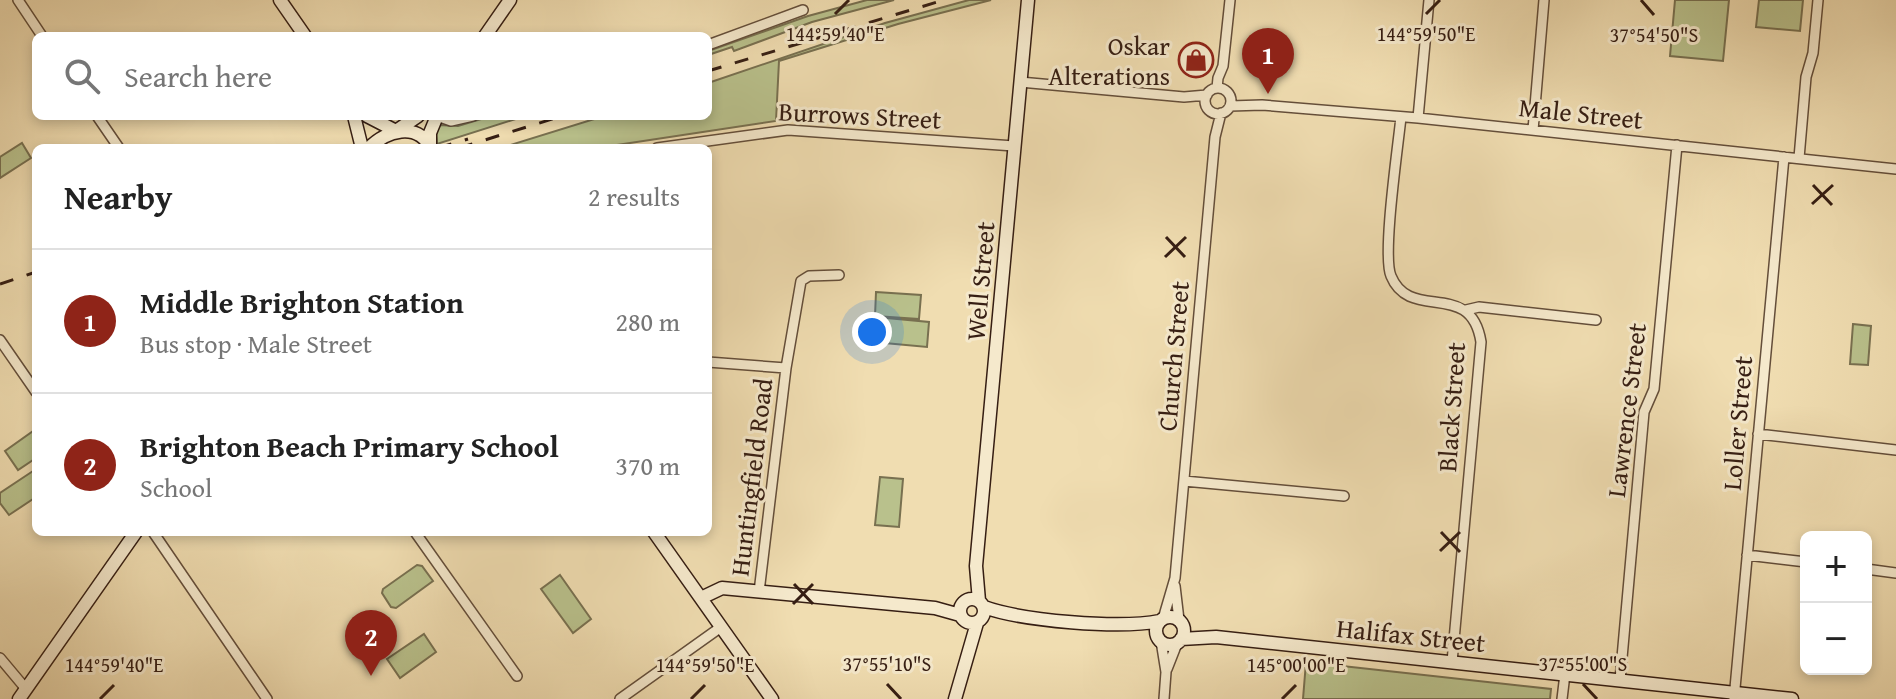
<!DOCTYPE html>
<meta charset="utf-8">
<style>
:root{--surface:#fff;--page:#f2f2f2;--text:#222;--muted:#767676;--line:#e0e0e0;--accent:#8f2418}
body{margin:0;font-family:"Gentium Book Plus",serif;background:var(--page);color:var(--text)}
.controls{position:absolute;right:24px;bottom:24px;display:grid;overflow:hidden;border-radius:12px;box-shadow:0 4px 12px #0003}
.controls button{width:72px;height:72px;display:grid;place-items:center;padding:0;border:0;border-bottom:2px solid var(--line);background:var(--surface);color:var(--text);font:40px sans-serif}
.you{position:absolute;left:872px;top:332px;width:28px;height:28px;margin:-20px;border:6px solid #fff;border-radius:50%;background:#1a73e8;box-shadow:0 0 0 12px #1a73e833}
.badge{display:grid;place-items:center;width:52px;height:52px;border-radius:50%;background:var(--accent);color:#fff;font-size:26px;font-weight:700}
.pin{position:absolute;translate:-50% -66px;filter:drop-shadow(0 2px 4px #0008)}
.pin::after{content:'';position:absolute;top:42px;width:28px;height:24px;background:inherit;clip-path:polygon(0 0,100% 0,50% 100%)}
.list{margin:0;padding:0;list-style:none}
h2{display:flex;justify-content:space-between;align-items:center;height:104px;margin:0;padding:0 32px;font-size:34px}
h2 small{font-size:26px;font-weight:400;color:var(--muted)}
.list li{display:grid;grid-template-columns:52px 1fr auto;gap:24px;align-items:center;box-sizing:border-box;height:144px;padding:0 32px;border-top:2px solid var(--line)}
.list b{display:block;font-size:30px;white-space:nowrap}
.list p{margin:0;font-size:26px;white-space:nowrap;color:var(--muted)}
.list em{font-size:26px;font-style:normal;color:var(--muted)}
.icon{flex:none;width:44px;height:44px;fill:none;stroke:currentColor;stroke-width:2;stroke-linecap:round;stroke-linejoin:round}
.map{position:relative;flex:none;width:1896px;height:699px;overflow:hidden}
.search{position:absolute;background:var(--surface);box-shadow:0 4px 12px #0003;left:32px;top:32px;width:680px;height:88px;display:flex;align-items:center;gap:20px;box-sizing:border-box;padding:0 28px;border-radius:12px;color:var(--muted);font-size:30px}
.panel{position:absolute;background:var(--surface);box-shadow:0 4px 12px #0003;left:32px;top:144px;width:680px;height:392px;border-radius:12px}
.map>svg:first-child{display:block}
.green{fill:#b9c18c;stroke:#787050;stroke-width:2}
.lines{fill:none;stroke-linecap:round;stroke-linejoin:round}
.street-casing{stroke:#644e3a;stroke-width:12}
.secondary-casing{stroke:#361e13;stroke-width:15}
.street{stroke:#f5e9cc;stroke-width:9}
.secondary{stroke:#f5e9cc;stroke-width:12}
.rail{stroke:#361e13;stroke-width:3;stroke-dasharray:14 14;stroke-linecap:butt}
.ticks{fill:none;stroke:#361e13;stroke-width:3}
.labels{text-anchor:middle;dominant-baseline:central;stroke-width:6;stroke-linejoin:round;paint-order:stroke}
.poi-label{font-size:26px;fill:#361e13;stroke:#f5e9cc;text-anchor:end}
.street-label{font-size:26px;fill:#361e13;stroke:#f5e9cc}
.ticks-label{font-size:20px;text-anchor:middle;fill:#361e13;stroke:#f5e9cc;stroke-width:6;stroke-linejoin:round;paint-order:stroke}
</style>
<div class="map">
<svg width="1896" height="699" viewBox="0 0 1896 699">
<rect width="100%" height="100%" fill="#f0ddb1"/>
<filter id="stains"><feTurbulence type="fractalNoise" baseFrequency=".0025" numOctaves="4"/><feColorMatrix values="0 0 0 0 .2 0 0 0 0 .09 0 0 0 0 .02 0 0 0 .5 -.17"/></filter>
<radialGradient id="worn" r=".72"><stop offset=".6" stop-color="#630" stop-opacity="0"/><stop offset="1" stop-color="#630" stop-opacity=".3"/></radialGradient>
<path class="green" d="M867,0H894L812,22L734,51L732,47L708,55V51L808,16Z
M969,0H991L898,24L779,61L776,121L597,148H501L604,116H708V83L885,23Z
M1675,0H1729L1723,61L1670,56Z
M1759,0H1803L1800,31L1756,27Z
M491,116H525L437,144L436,135L439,125L458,126Z
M22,143L31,158L0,178V157Z
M876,292L921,295L919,319L875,316Z
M876,317L929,322L927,347L874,342Z
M1853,324L1871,326L1868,365L1850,364Z
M36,429V458L18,470L5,451Z
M36,469V497L9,515L0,503V493Z
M880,477L903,479L899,527L875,525Z
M417,565L422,566L433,581L396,608L391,607L382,593L383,589Z
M560,575L591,619L573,633L541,589Z
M424,634L436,652L400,678L387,659Z
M1306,662L1551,689L1550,699H1303Z"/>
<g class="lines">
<g class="street-casing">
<path id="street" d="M18,0L42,36
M708,45L803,10
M1020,82L1184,97L1207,95
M1217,88L1218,78L1223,66L1230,0
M1205 101a13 13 0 1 1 26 0a13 13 0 1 1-26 0Z
M1230,106L1262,105L1418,118L1896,169
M97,116L119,148
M437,116L451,121L473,116
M1401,117C1398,147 1382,255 1391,276C1410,323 1471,278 1481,342L1452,662
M1418,118L1429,0
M1533,130L1544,0
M657,148L788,130L1014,146
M1799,158L1806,77L1813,53L1818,0
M1466,310L1479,307L1596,320
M0,340L36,392
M708,362L786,368L759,592
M786,368L801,281L809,276L839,275
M1758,434L1896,450
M1184,481L1344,496
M153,532L267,699
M415,532L517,676
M1747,555L1806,562
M1866,569L1896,573
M1175,586L1179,620
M1163,619L1175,578L1215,137L1221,113
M1161,641L1166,672L1164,699
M0,658L26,689
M1167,669L1178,641
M1620,680L1644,412L1654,389L1677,145
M620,699L721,627
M1562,699L1565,674
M1734,699L1784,157"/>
</g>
<g class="secondary-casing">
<path id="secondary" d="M280,0L305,36
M485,36L510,0
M354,116L362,148
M367,116L396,131
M396,131L418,116
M430,147V133L437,116
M369,148C386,131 417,121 431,148
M654,532L772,699
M701,598L722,588L935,608L960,615
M960 611a12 12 0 1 1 24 0a12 12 0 1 1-24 0Z
M979,601L976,566L1028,0
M984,607C1023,621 1119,629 1160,621
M1156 631a14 14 0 1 1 28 0a14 14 0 1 1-28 0Z
M1181,639L1216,637L1792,699
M19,699L136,532
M955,699L977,623"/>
</g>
<use href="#street" class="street"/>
<use href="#secondary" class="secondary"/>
<path class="rail" d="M708,71L944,0
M438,148L468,139
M459,148L562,116
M0,284L36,272"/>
</g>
<path class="ticks" d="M1641,0L1654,15M835,14L849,0M1426,14L1440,0M1813,185L1832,205M1812,204L1833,185M1166,237L1185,257M1165,257L1186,237M1441,532L1460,552M1440,551L1460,532M794,584L813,604M793,604L813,584M887,684L901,699M1583,684L1597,699M100,699L114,685M691,699L705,685M1282,699L1296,685"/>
<defs>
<g id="shop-ring" transform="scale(1.8)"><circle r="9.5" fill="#f5e9cc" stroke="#8f2418" stroke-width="1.5"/><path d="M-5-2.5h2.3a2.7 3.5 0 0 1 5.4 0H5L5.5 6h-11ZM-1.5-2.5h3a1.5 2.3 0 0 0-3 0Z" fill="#8f2418"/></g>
</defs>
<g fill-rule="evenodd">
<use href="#shop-ring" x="1196" y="60"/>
</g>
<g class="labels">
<g class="poi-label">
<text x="1170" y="45">Oskar<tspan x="1170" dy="30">Alterations</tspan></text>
</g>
<g class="street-label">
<text transform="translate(1581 113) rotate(6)">Male Street</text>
<text transform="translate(860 115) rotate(3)">Burrows Street</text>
<text transform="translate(980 281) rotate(-85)">Well Street</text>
<text transform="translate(1173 356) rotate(-85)">Church Street</text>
<text transform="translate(1451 407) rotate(-86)">Black Street</text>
<text transform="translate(1626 410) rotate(-83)">Lawrence Street</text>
<text transform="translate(1737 423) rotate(-85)">Loller Street</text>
<text transform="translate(751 477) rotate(-83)">Huntingfield Road</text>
<text transform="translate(1411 635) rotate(6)">Halifax Street</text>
</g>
</g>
<g class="ticks-label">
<text x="835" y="41">144°59'40"E</text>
<text x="1426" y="41">144°59'50"E</text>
<text x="1654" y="42">37°54'50"S</text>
<text x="887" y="671">37°55'10"S</text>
<text x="1583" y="671">37°55'00"S</text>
<text x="114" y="672">144°59'40"E</text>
<text x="705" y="672">144°59'50"E</text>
<text x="1296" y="672">145°00'00"E</text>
</g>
<rect width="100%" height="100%" filter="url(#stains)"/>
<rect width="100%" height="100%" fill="url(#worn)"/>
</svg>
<div class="controls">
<button>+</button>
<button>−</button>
</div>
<div class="you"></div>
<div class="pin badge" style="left:1268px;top:94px">1</div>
<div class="pin badge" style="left:371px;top:676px">2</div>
<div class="search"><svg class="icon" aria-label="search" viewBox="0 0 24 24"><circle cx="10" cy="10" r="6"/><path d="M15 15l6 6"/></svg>Search here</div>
<section class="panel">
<h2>Nearby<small>2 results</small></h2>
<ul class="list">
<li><span class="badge">1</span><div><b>Middle Brighton Station</b><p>Bus stop · Male Street</p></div><em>280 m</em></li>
<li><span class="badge">2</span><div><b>Brighton Beach Primary School</b><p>School</p></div><em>370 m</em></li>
</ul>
</section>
</div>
